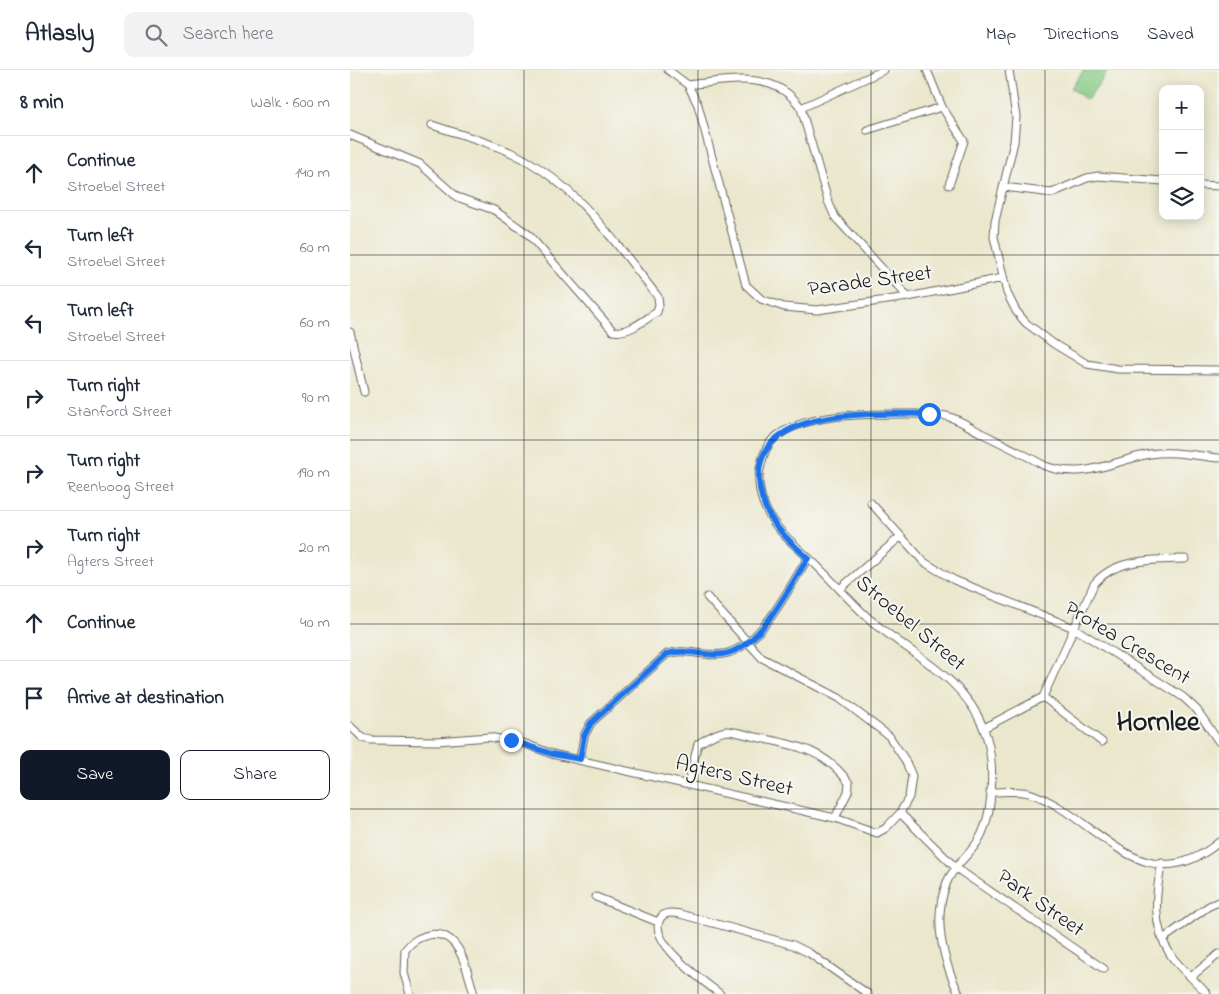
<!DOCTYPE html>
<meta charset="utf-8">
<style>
:root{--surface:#fff;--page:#f2f2f3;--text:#1f2937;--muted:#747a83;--line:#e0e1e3;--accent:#111827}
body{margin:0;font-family:"Indie Flower",sans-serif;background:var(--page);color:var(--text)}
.controls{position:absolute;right:15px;top:15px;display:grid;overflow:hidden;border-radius:10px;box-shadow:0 2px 12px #0003}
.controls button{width:45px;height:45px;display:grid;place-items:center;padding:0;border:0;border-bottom:1px solid var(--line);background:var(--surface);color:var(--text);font:25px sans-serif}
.stop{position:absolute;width:15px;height:15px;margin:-11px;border:4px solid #1a73e8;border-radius:50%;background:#fff}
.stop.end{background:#1a73e8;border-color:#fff;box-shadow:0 1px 5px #0008}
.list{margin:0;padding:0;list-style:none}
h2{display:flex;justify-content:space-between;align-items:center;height:65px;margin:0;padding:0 20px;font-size:21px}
h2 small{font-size:16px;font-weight:400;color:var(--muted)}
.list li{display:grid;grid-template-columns:32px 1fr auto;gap:15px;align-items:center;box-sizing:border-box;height:75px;padding:0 20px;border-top:1px solid var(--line)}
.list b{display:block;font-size:19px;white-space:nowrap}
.list p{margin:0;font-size:16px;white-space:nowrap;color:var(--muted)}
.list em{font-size:16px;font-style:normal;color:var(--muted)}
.actions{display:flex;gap:10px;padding:15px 20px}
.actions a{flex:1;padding:11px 0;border:1px solid var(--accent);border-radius:10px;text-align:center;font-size:18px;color:var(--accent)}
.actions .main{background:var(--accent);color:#fff}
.icon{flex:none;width:28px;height:28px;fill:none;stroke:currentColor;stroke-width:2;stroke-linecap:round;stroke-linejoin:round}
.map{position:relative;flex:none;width:869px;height:924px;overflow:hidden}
header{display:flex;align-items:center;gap:30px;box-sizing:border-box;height:70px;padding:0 25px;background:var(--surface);border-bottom:1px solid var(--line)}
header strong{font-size:24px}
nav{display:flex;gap:28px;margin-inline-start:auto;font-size:18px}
.search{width:350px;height:45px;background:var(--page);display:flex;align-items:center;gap:12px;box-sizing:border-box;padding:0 18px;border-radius:10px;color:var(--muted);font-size:19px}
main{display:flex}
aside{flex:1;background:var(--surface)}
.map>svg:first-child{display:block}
.pitch{fill:#85ca84;stroke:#507350}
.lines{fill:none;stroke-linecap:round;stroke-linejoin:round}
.minor-casing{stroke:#64635a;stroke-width:9}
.minor{stroke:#fff;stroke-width:7}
.route{stroke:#1a73e8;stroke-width:6}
.grid{fill:none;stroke:#1c1c1c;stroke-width:1;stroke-opacity:0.55}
.labels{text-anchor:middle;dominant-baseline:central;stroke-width:4;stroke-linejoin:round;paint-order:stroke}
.street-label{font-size:22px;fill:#1c1c1c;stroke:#f6f6f2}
.district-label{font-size:28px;font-weight:bold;fill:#1c1c1c;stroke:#f6f6f2}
</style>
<header>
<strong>Atlasly</strong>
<div class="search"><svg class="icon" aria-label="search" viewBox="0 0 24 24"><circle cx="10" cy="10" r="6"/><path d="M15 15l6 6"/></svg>Search here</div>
<nav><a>Map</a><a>Directions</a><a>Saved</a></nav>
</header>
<main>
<aside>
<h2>8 min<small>Walk · 600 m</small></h2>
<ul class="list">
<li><svg class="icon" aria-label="ahead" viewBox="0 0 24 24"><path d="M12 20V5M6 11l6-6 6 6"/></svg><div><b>Continue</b><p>Stroebel Street</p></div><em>140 m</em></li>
<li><svg class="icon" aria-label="left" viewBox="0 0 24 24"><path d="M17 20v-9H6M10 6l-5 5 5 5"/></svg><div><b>Turn left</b><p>Stroebel Street</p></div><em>60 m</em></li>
<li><svg class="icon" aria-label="left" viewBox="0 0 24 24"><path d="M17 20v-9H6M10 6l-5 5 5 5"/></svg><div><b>Turn left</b><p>Stroebel Street</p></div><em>60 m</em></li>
<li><svg class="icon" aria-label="right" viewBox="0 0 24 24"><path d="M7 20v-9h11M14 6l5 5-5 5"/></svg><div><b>Turn right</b><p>Stanford Street</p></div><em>90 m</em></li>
<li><svg class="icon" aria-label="right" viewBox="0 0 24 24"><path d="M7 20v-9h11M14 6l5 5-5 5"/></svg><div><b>Turn right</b><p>Reenboog Street</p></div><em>190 m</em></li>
<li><svg class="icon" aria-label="right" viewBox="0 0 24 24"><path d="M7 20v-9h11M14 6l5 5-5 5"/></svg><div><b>Turn right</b><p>Agters Street</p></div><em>20 m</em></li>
<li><svg class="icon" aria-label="ahead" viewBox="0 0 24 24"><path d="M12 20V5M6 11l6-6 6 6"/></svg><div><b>Continue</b></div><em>40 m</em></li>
<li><svg class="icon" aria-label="arrive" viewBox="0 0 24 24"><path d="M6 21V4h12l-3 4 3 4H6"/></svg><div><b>Arrive at destination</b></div></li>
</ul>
<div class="actions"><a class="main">Save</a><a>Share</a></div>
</aside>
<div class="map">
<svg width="869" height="924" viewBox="0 0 869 924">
<rect width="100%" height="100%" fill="#f6f6f2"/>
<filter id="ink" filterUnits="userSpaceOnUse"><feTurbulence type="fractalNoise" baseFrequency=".02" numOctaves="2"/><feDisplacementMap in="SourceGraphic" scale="10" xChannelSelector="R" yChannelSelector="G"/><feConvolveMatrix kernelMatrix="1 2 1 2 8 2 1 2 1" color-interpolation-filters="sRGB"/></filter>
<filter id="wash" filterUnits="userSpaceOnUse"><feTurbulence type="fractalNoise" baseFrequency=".0096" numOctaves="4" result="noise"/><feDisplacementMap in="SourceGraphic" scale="20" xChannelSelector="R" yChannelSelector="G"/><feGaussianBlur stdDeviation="1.12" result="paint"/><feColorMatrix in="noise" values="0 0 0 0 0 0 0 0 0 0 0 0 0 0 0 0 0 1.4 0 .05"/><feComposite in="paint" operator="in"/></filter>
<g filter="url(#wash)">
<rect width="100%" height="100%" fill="#ebe7cd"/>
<path class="pitch" d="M734,0H759L737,30L721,18Z"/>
</g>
<g filter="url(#ink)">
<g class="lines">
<g class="minor-casing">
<path id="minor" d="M318,0L338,15L348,35L396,215L411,229L434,237L467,240L558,227L653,208
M577,0L592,37L614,71L599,115
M659,0L666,47L664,72L645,151L644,167L657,223L666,241L676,253L704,274L737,294L768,299L869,300
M338,15C380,10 426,0 451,38L478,131L485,147L558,227
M451,38L534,0
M517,60L592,37
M0,65L70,94L107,127L144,140L178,164L263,261C279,264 294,250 307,242L309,235L308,227C266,173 225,112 162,83C137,71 108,64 82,55
M850,115L869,116
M654,117L702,123L737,108L748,106L813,111
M0,262L14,322
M521,433L574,492L604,510L724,558L833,627L847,640L869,672
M491,518L550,467
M357,527L412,588L489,628L539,666L555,690L562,706L559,727L550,743L606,798L754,899
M693,627L752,672
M0,656L13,668L21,670L87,671L139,667L176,674L202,684L485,748L527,763L536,758L550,743
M634,658L693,627L744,514C765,488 803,490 835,489
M230,689L234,666L241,653L317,584C337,577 357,589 378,583C413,573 439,517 458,488
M338,714L348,674C357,668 366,663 376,661C385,661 397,665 406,667C444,675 475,679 499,713L498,722L485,748
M640,722C653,722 667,720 679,723C745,743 792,837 869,772
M812,793C805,824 802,856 820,884C829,898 846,911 857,924
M246,827L308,852
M813,869L859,836L869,832
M842,906L869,884
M60,924L54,903L55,880C62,871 68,868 78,865C111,858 117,902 124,924
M370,924C355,912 297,872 310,849C314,841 323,843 330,844L443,875L459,883L518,924
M609,924C593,890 582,849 597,812C603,797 617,787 626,774C645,747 646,687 633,657C613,607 562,585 523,552C502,534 483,511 462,491C444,474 425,460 415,437C409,424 407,408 411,395C413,386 416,376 423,369C451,344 512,344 548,344C564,344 581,343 596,346C609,349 620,357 631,363C653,374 674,384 695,396C735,410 762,391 800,384C822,380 847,386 869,388"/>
</g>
<use href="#minor" class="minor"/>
</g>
</g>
<g class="lines" filter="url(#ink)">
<path class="route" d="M161,670L202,684L230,689L234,666L241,653L317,584C337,577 358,589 378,583C413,573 439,517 458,488C433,466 411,445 409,410C405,335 529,344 579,344"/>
</g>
<path class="grid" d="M174,0V924M348,0V924M521,0V924M695,0V924M0,185H869M0,370H869M0,554H869M0,739H869"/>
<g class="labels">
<g class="street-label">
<text transform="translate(520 212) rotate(-8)">Parade Street</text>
<text transform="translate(560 554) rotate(40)">Stroebel Street</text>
<text transform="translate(777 574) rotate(31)">Protea Crescent</text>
<text transform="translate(384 707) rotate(13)">Agters Street</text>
<text transform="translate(690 834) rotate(35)">Park Street</text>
</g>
<g class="district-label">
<text x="808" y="653">Hornlee</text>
</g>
</g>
</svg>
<div class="controls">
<button>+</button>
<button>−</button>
<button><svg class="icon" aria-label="layers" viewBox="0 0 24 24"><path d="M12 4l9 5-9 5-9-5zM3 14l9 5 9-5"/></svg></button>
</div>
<div class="stop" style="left:579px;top:344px"></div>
<div class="stop end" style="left:161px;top:670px"></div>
</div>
</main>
